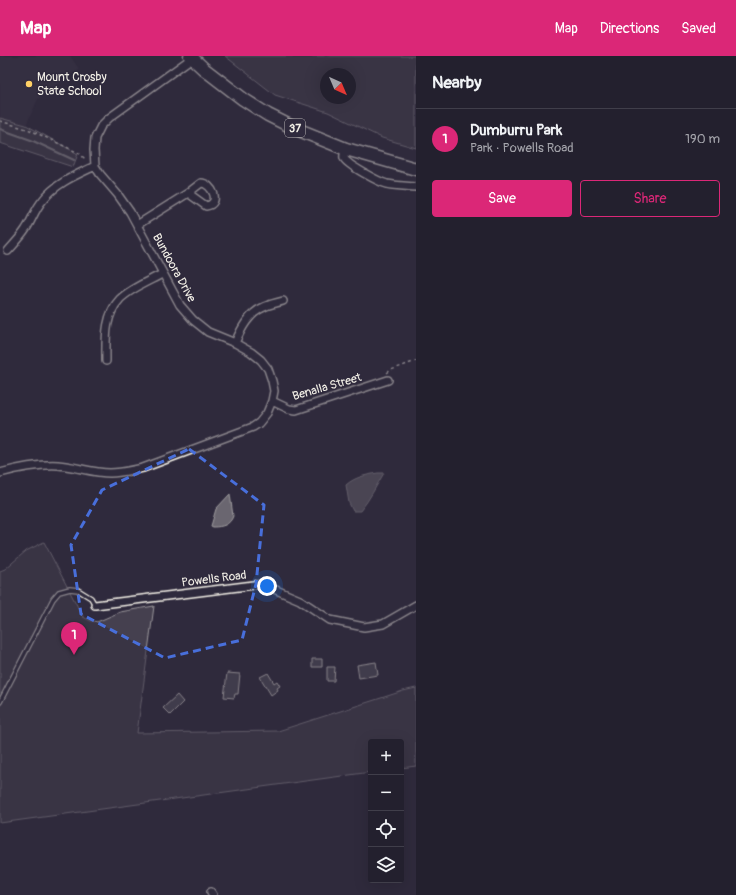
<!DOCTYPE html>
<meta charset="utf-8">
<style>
:root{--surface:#23202e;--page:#2f2d3a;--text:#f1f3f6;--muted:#a3a3aa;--line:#403e4a;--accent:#db2777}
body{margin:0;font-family:Pangolin,sans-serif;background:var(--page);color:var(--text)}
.controls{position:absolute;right:12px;bottom:12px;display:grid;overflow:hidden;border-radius:4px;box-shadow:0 4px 16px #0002}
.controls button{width:36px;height:36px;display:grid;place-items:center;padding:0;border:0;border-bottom:1px solid var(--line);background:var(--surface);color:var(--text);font:20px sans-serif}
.compass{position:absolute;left:320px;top:12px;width:36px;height:36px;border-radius:50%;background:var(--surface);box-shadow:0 4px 16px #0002;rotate:136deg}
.you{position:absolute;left:267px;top:530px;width:14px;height:14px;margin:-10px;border:3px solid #fff;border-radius:50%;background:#1a73e8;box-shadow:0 0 0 6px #1a73e833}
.badge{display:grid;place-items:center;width:26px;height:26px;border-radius:50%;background:var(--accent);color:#fff;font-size:13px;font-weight:700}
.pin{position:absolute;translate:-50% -33px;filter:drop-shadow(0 1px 2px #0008)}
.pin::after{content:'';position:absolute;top:21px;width:14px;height:12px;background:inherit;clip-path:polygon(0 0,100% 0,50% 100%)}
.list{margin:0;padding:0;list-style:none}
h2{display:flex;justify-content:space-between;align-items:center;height:52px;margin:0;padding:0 16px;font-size:17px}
h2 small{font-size:13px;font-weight:400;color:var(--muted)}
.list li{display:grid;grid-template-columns:26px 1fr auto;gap:12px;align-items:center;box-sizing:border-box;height:60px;padding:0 16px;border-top:1px solid var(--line)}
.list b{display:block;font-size:15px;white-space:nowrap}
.list p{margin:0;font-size:13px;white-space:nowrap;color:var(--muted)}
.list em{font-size:13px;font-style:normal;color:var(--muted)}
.actions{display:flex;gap:8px;padding:12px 16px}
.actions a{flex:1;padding:9px 0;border:1px solid var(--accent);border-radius:4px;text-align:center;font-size:14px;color:var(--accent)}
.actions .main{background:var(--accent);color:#fff}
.icon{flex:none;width:22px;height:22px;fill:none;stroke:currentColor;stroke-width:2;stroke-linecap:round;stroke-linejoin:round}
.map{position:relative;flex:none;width:416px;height:839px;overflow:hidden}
header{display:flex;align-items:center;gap:24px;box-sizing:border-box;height:56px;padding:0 20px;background:var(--accent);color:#fff}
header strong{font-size:19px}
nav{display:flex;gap:22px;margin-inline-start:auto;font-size:14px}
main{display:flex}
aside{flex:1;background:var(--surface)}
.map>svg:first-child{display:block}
.built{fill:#3b3647}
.green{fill:#454050;stroke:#9c989c;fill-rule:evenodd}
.water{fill:#6a6670;stroke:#a19ea0}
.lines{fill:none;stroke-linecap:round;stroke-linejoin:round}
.stream{stroke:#a19ea0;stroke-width:2}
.building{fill:#56525f;stroke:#f4f1e8}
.service-casing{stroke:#f4f1e8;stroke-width:6}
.minor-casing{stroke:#f4f1e8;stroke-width:10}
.primary-casing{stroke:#f4f1e8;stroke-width:15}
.path{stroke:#f4f1e8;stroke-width:1.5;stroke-dasharray:3 3;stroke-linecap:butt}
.service{stroke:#2f2a3d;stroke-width:3.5}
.minor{stroke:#2f2a3d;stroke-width:7}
.primary{stroke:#2f2a3d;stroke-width:12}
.marked{fill:none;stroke:#486fdb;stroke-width:3;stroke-dasharray:8 5;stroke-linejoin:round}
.poi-dot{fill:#ffd166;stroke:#2f2a3d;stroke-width:1.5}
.labels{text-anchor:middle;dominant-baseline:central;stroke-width:3;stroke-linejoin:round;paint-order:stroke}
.shield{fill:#2f2a3d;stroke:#b9b5b5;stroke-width:1}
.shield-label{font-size:11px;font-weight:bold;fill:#f4f1e8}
.poi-label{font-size:12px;fill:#f4f1e8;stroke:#2f2a3d;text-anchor:start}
.street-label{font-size:12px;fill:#f4f1e8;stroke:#2f2a3d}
</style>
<header>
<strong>Map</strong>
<nav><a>Map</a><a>Directions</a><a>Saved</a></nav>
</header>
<main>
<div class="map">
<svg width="416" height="839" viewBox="0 0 416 839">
<rect width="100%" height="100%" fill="#2f2a3d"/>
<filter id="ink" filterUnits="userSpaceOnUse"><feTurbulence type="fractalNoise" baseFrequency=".025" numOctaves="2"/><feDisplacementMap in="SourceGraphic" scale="8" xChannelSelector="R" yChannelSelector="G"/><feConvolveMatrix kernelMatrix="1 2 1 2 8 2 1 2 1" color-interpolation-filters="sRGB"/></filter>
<g filter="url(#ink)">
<path class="built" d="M0,0H70L79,13L38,43L26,69L0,62Z"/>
<path class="green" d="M225,0H416V92L382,82L328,56L275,39ZM326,18H350V42H326Z
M0,62L26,69L78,98L73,111L0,87Z
M44,486L83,561L91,565L97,566L120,556L154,550L137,677L278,675L403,635L416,632V710L401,712V686H371V716L0,767V515L5,513L26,495Z"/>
<path class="water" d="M378,417H384C376,430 370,443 360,455H353L349,447L346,429C355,421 366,419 378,417Z
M230,438L233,460C230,469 222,471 213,471L211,470L216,453Z"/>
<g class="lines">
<path class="stream" d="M0,73L31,84L74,104"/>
</g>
<path class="building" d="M312,603H322V611H312Z
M376,606L378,619L359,622L357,609Z
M327,611H335L334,625H327Z
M227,617L240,618L238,638H235L234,642L224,641Z
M268,617L274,627L277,625L280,630L277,632L278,634L271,639L260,621Z
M177,639L183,646L170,659L163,652Z"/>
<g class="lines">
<g class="service-casing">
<path id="service" d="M0,646L53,543L59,536L70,533L78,534L91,542L95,549"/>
</g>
<g class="minor-casing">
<path id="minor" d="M346,93C345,96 343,98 344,102C347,109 379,126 387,128C397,130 407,130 416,131
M137,169L188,137L201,127C212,127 222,148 206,150L188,137
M8,195C14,188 21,181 26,173C32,164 35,153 43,144C56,127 76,119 95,110
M235,287C241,273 249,257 264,251C270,248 277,247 283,245
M106,305C106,284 104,260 120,243C131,232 149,225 162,218
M272,345L289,353L296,354L388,324
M0,417C19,412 38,408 58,409C74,410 93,417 110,417C121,417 132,414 143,412L253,371L259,367L267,357L272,345L274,335L272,325L268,313L261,304L251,296L235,287L208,276L193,264L180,249L130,156L118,139L100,118L95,110L94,94L95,82L101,70L109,62L192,2
M95,549L262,528L300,544L330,564L364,571L383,568L416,549
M211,836L213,839"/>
</g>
<g class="primary-casing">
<path id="primary" d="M190,0L204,13L243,43L268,59L294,72L346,93L416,113"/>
</g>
<path class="path" d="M0,65L30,74L79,97L86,104
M387,317L391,314L416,305"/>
<use href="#service" class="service"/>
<use href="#minor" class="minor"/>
<use href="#primary" class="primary"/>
</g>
</g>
<path d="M0 0H416V839H0ZM189,393L264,449L256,528L242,584L165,602L81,558L71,489L102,434Z" fill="#2f2a3d" fill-opacity=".55" fill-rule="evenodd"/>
<path class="marked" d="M189,393L264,449L256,528L242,584L165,602L81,558L71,489L102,434Z"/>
<circle class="poi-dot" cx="29" cy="28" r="4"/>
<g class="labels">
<rect class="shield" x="285" y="63" width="20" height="18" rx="3"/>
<g class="shield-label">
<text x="295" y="72">37</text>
</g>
<g class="poi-label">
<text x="37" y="21">Mount Crosby<tspan x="37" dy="14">State School</tspan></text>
</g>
<g class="street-label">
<text transform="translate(174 212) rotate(61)">Bundoora Drive</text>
<text transform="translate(327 331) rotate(-16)">Benalla Street</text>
<text transform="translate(214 523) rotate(-7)">Powells Road</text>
</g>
</g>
</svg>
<div class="controls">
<button>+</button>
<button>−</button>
<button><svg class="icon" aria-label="locate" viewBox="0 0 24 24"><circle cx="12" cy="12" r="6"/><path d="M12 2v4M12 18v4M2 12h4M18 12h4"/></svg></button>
<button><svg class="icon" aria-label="layers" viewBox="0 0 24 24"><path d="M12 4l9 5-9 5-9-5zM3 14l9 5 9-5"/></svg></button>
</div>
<svg class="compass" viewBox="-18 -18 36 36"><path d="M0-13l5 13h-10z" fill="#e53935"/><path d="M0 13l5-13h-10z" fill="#a3a3aa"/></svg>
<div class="you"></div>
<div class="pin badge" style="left:74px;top:599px">1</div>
</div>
<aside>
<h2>Nearby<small></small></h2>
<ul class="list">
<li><span class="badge">1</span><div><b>Dumburru Park</b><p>Park · Powells Road</p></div><em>190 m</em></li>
</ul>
<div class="actions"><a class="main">Save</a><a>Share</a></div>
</aside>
</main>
